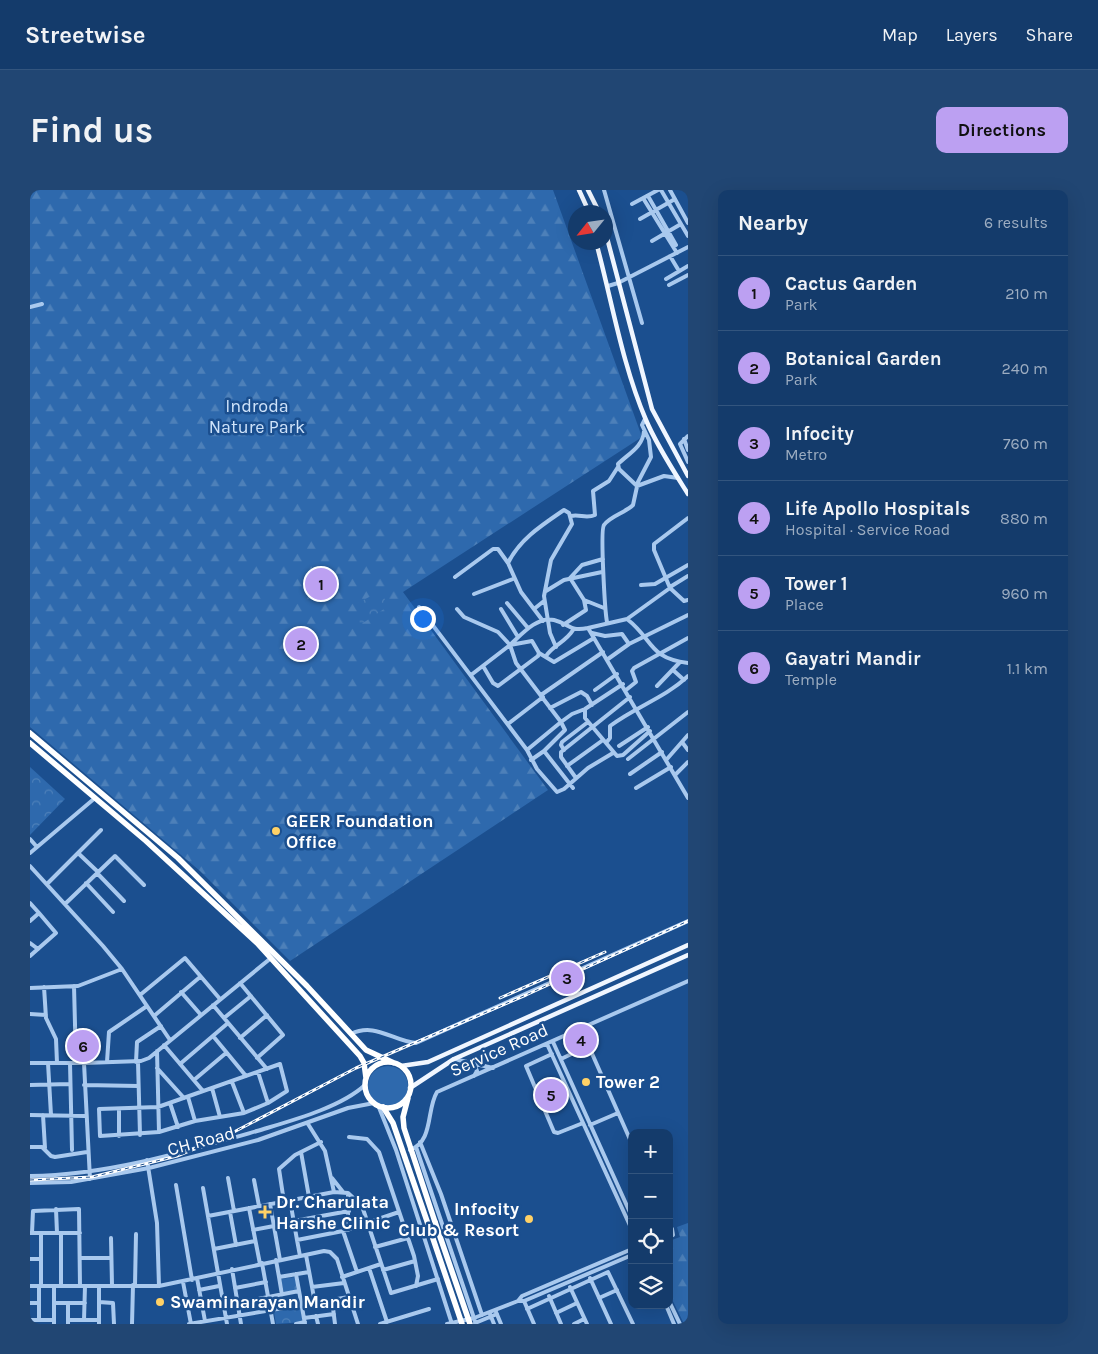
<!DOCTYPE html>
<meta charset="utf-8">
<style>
:root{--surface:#143b6b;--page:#214673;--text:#f1f3f6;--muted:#9dadc1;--line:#33557e;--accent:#bca0f2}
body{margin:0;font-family:Karla,sans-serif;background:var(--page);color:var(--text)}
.controls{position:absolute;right:15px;bottom:15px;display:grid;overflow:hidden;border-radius:10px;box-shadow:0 5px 20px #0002}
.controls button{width:45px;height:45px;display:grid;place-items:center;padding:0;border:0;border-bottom:1px solid var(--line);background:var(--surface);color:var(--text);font:25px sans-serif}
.compass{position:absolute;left:538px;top:15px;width:45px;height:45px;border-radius:50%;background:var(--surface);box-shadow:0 5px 20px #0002;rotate:240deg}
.you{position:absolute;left:392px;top:428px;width:18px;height:18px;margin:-12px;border:4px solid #fff;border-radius:50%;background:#1a73e8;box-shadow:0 0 0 8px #1a73e833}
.badge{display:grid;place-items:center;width:32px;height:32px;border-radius:50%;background:var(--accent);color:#111;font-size:16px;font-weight:700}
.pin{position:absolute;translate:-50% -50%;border:2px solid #fff;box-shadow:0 1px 5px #0006}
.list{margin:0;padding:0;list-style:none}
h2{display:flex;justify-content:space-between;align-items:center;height:65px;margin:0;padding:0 20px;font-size:21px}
h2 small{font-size:16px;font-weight:400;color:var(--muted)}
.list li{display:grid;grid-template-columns:32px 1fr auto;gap:15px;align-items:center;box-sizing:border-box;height:75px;padding:0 20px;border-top:1px solid var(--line)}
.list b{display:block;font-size:19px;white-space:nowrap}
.list p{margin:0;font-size:16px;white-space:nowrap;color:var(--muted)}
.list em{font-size:16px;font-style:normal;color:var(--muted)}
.icon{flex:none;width:28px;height:28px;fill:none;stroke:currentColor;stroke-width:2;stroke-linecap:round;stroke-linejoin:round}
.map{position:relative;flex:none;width:658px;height:1134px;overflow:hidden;border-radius:10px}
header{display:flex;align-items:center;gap:30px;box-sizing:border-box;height:70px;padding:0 25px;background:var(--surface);border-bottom:1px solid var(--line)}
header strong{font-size:24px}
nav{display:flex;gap:28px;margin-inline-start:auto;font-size:18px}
.intro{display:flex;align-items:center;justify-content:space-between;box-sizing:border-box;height:120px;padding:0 30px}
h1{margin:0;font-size:35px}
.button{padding:12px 22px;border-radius:10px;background:var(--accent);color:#111;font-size:18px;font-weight:700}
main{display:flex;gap:30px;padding:0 30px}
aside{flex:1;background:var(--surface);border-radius:10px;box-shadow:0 5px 20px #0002}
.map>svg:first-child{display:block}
.grass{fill:#2e69ad}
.forest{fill:url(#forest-firs)}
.park{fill:url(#park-crowns)}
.garden{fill:url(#garden-dots)}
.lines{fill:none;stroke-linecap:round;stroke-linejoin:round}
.minor{stroke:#a9c9ee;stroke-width:4}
.major{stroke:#f0f6ff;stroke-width:4.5}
.highway{stroke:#fff;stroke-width:5.5}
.rail-casing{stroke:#fff;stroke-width:3}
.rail{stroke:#1b4f8f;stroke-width:1;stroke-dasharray:4;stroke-linecap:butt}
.highway-bridge{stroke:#fff;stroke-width:5.5}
.poi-dot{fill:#ffd166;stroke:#1b4f8f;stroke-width:2}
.labels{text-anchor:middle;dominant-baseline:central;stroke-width:5;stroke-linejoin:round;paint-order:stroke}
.park-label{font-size:18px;fill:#cfe3fa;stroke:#1b4f8f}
.poi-label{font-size:18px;font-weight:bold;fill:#fff;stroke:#1b4f8f;text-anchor:start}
.street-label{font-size:18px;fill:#fff;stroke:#1b4f8f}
</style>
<header>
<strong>Streetwise</strong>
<nav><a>Map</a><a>Layers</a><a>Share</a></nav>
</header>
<div class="intro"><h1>Find us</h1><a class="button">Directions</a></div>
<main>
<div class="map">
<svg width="658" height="1134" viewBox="0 0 658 1134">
<defs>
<pattern id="forest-firs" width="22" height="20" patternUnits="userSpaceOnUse" patternTransform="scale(1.25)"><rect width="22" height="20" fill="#2e69ad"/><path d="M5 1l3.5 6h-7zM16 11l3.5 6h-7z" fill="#4d80b9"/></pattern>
<pattern id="park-crowns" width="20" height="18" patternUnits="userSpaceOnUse" patternTransform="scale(1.25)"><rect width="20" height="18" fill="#2e69ad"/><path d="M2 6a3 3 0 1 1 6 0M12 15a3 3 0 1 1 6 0" fill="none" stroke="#4d80b9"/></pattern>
<pattern id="garden-dots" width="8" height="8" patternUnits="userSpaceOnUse" patternTransform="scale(1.25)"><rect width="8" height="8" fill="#2e69ad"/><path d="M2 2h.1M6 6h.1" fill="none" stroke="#4d80b9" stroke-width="1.8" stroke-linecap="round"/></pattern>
</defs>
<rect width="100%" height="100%" fill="#1b4f8f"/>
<path class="grass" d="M338 896a20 20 0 1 1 40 0a20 20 0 1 1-40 0Z"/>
<path class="forest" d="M0,0H523L612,247L373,402L518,600L260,771L170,681L0,537Z
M658,1033V1134H654L639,1103V1051L650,1047L647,1037Z"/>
<path class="park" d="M352,400L357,417L330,435L328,413Z
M0,577L35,609L0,645Z
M265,1087L267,1100L254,1103L251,1089Z
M270,1117L273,1132L246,1134L244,1122Z"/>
<path class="garden" d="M280 392a11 11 0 1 1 22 0a11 11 0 1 1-22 0Z
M255 454a16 16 0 1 1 32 0a16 16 0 1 1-32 0Z"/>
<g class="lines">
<path class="minor" d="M574,0L612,133
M631,0L658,46
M640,0L658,33
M618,6L646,55L644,56
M613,8L647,63
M602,14L628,0
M610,29L645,9
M622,51L651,34
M640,66L649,81
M636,89L658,76
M639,95L658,85
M578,96L588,93L658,57
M0,117L12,114
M614,241C613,257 598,264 588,274L589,279L607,296L634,286L648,288
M658,246L650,254L658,272
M654,249L658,260
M541,326C550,324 556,329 565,325L563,301L579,291L588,277
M573,369L552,375L540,388L554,410L574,418
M478,373C490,349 512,335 534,320L539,323L542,334L521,370L514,406L520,443L526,457
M425,387L463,359H468L478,373L491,402L513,431
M611,395L625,394L658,375
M640,397L658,386
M640,398L624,360V354L658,328
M516,401L534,390L572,382
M444,404L483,389
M477,413L498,438
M389,417L497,560L531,532L486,473L480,455C491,445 507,426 524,430C540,434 539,442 558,438L658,608
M427,419L434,427L468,442L480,455L502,451L509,463L508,466L468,496L463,493L453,476
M471,419L488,447
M504,419L514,411
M597,429L640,398L654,411L658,410
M577,432C575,422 570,340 574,335C580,326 595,323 603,315L608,292L621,267L619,250L612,235L615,229
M533,435L556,420L554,410
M558,438L597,429C624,450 618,468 658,473
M562,443L575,446L592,444L599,454
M509,463L524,472L564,448
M516,466C523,455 536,452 543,440
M578,469L599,454L658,425
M643,480L654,490
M441,485L480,455
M627,496L650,472
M565,500L587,484
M596,500L606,492L602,481L604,478L658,448
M511,505L573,462
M520,518L551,502L557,506L562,515
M555,519V528L587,566L593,565L620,541
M478,534L513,507
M652,552L658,560
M576,553L580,548V536C605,517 635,508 658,486
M589,556L618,537
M497,560L507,579L527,602L534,599L558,578L583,563
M534,560L531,555L532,552L558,532
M514,561L535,540L531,532L542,524L555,519L593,494
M598,569L658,522
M637,569L658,545
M501,570L514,561L543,598
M537,576L573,550
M600,584L632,562
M645,585L658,572
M546,588L531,567V562L600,507
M606,598L641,577
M0,649L7,657
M0,663L65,608
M48,663L68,682
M0,676L73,756L92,779L140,850
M67,683L94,711
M56,693L83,722
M17,694L71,640
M0,713L9,723L0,731
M35,714L85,666L114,695
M0,753L8,759
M0,766L26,743L9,723
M210,793L253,845L227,868
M44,796L46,873
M14,797L16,828L26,849L27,873
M0,798L48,796L92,779
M151,802L171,825
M110,805L155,768L190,809
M183,815L237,879
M0,824L16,825
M124,826L170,787
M194,828L221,806
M321,844C345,832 363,851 386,853L658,731
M183,846L216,886
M210,848L237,825
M523,852L602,1027
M517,854L602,1040
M134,855L173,901
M127,861L129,942
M522,864L496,876L524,942L528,943L553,933
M424,869L463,878
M531,869L556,857L560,859L602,954
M77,872L79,842L117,816
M106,872L107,852L131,836
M108,872L110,945
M0,873H54
M18,873L21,925
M40,873L42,960
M444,873L447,881L444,886
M150,874L198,833
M250,874L257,901L238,913L214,923L165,931L129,942L70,946L69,919L128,917Z
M127,878L154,908
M228,882L238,913
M164,890L196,863
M202,892L214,923
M0,895L40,894
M54,895L108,896
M182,898L190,927
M158,907L165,931
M140,913L148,937
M348,915L366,960L422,1134
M89,919V946
M0,925L55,926
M13,925L15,958
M278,934L295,961L304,1002
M560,935L588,923
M319,947L337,949L349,962L384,1066L388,1086L386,1096
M390,952L411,1004L452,1125
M0,957H12L21,966L25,967L57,962
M386,957L446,1134
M380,960C404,951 396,920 407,902L658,791
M271,962L279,1007
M117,970L127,1033L129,1096L294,1061L300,1062L307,1069L328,1134
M0,986C77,985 154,962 227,941C260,931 310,918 335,895
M198,988L204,1021
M302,988L313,1002
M60,989L54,873L111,871L119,868L241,768
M224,990L229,1016
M0,993L41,992L119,978L228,950L318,918L344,913
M146,995L162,1090
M173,998L197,1134
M318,1003V1040
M260,1010L267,1050L313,1041L369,1022
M254,1012L249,979L265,965L291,952
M240,1014L250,1070
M219,1018L230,1074
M26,1019L27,1043
M200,1022L206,1055
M178,1026L304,1002L318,1003L332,1016L361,1103L408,1089
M264,1031L319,1021
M639,1034L642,1039L639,1041
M223,1040L244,1036
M313,1041L327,1082
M0,1043H50
M2,1043L3,1021L49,1019L50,1096
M11,1043V1096
M31,1043V1096
M639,1047L643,1045L642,1039
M81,1048L82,1095
M267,1050L270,1066
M345,1057L378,1048
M184,1059L225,1051
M276,1065L285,1113
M50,1068H81
M0,1069H11
M246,1070L249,1087L279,1082
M232,1073L243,1134
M339,1078L357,1132
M202,1079L211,1134
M353,1080L385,1071
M266,1084L275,1134
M249,1087L252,1105
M312,1087L351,1074
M167,1088L175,1131
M560,1088L581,1134
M153,1092L161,1134
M105,1095L106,1044
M0,1096H129
M9,1096V1130
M55,1096L54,1130H69
M69,1096V1134
M282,1097L314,1093
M540,1097L557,1134
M205,1098L236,1092
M169,1100L189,1096
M519,1106L531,1134
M569,1108L587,1100
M302,1110L305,1134
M488,1111L492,1106L602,1059
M494,1111L504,1134
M639,1111L650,1134
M69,1112L83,1113L84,1134
M0,1113H9
M24,1113H55
M38,1113V1130
M207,1113L269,1101
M636,1115L644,1134
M172,1116L192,1111
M497,1119L578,1082L603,1134
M466,1122L471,1134
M526,1123L547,1113
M460,1124L464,1134
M286,1126L288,1134
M274,1128L304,1124
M0,1130H24
M445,1133L467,1124
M24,1134V1096
M38,1134V1130H54
M102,1134L103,1095
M159,1134L319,1107
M266,1134L275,1132
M350,1134L399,1119
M417,1134L444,1128L488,1111H494L602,1065
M544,1134L554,1129"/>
<path class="major" d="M549,0L559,22
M558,0L569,22
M576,44L622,219L658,286
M566,52C582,111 592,174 616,230C627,256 643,280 658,304
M371,876L398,872L658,755
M380,898L424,869L658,765"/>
<path class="highway" d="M0,543L148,668L277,796L336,860L364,873
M0,553L116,651L227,753L330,866L334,873L336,888
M335 895a23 23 0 1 1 46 0a23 23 0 1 1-46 0Z
M378,908L373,927L374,938L405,1032
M353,917L363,933L398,1034"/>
<g class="rail-casing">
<path id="rail" d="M470,808L575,762
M0,990L62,987L147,966L202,943L326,878L496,805L658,731"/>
</g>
<use href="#rail" class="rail"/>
<path class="highway-bridge" d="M405,1032L440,1134
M398,1034L432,1134"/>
</g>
<g class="poi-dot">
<circle cx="246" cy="641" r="5"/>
<circle cx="556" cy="892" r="5"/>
<path d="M232.5 1014.5h5v5h5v5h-5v5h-5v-5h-5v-5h5z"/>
<circle cx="499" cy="1029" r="5"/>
<circle cx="130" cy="1112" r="5"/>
</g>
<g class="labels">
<g class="park-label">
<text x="227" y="216">Indroda<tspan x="227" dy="21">Nature Park</tspan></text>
</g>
<g class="poi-label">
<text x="256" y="631">GEER Foundation<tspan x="256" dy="21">Office</tspan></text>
<text x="566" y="892">Tower 2</text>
<text x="246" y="1012">Dr. Charulata<tspan x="246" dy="21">Harshe Clinic</tspan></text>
<text x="489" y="1019" text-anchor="end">Infocity<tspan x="489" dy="21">Club &amp; Resort</tspan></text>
<text x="140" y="1112">Swaminarayan Mandir</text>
</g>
<g class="street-label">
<text transform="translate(469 860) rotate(-24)">Service Road</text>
<text transform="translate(171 951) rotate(-15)">CH Road</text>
</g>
</g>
</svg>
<div class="controls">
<button>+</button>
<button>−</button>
<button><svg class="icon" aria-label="locate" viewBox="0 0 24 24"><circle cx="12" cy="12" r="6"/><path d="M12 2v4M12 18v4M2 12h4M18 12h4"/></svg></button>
<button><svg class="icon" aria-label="layers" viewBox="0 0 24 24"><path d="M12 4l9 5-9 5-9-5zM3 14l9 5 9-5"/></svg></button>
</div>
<svg class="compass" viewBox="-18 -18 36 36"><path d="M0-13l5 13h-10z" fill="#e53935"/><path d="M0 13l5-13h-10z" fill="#9dadc1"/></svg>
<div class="you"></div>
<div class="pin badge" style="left:291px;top:394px">1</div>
<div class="pin badge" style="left:271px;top:454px">2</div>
<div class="pin badge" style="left:537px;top:788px">3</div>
<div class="pin badge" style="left:551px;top:850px">4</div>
<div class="pin badge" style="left:521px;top:905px">5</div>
<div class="pin badge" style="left:53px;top:856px">6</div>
</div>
<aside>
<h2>Nearby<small>6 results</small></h2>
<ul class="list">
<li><span class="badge">1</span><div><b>Cactus Garden</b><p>Park</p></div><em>210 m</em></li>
<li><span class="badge">2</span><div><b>Botanical Garden</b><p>Park</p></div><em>240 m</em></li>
<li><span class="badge">3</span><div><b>Infocity</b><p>Metro</p></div><em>760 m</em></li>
<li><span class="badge">4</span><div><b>Life Apollo Hospitals</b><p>Hospital · Service Road</p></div><em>880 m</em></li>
<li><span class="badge">5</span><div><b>Tower 1</b><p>Place</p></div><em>960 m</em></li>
<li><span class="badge">6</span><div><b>Gayatri Mandir</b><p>Temple</p></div><em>1.1 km</em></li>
</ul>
</aside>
</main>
